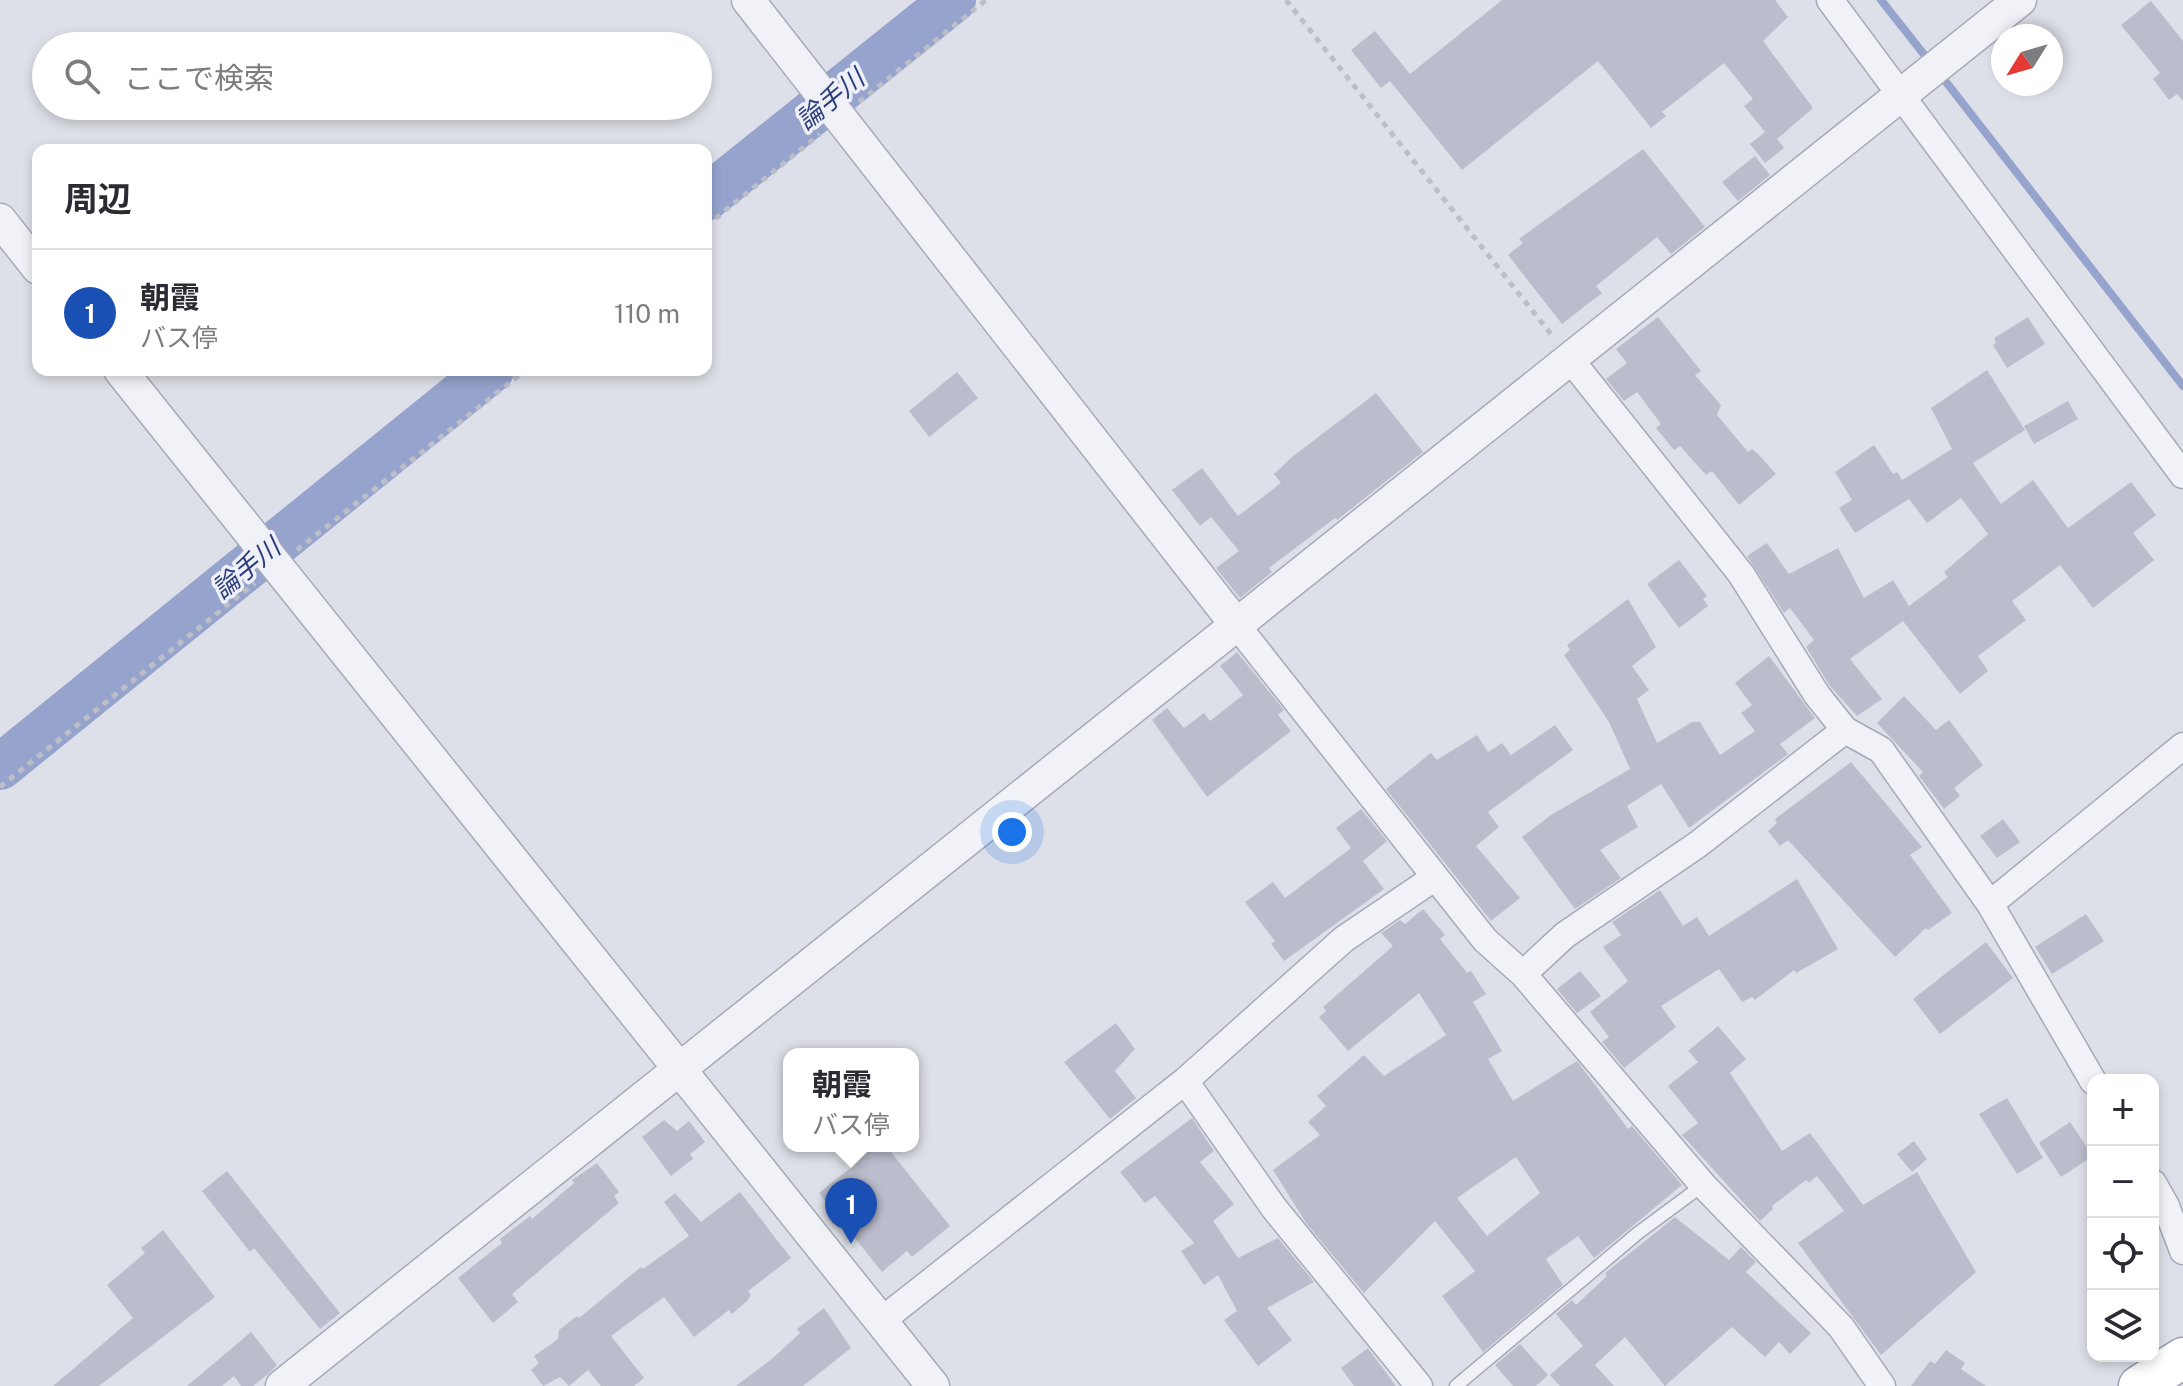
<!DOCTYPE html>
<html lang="ja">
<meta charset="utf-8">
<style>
:root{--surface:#fff;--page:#f7f7f7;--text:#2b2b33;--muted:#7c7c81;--line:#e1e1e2;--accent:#dd4235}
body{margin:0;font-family:"Public Sans","Noto Sans JP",sans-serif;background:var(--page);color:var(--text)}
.controls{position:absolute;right:24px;bottom:24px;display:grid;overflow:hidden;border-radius:16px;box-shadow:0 4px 12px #0003}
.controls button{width:72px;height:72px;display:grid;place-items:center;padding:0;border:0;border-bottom:2px solid var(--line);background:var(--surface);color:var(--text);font:40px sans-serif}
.compass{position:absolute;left:1991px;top:24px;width:72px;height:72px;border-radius:50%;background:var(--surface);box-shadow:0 4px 12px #0003;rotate:233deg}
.you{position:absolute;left:1012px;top:832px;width:28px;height:28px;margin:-20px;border:6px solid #fff;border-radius:50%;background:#1a73e8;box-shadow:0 0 0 12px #1a73e833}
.badge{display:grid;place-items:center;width:52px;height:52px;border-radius:50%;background:var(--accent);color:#fff;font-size:26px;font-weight:700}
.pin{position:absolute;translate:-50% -66px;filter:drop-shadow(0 2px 4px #0008)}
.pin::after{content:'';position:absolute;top:42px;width:28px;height:24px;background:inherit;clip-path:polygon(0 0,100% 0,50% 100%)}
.popup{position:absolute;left:783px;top:1048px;width:136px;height:104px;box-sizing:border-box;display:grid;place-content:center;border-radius:16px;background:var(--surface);filter:drop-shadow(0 2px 6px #0005);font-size:26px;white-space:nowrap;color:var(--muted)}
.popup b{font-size:30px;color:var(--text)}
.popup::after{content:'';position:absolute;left:50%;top:100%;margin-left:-16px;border:16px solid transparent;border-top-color:var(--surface)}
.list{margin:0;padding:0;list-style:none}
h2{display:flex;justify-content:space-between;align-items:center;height:104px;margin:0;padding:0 32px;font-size:34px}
h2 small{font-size:26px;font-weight:400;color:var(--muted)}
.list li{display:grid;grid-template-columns:52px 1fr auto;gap:24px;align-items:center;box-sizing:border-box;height:128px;padding:0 32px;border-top:2px solid var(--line)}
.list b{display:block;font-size:30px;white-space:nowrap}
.list p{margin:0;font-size:26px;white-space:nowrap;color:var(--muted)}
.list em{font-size:26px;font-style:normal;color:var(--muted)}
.icon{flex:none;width:44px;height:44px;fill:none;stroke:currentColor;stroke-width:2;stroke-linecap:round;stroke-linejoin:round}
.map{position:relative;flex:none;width:2183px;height:1386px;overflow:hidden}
.search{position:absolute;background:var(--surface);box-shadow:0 4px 12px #0003;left:32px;top:32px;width:680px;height:88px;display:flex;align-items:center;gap:20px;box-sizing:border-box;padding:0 28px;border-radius:44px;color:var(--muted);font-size:30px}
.panel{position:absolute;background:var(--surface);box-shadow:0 4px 12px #0003;left:32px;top:144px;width:680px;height:232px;border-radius:16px}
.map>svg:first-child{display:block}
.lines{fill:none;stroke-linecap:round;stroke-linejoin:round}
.stream{stroke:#95a3cd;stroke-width:8}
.river{stroke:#95a3cd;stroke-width:46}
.building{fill:#bbbdcd;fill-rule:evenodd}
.service-casing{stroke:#a6a9b7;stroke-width:15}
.minor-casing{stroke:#a6a9b7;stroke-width:29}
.tertiary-casing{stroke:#a6a9b7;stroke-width:35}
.primary-casing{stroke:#9ca0b6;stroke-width:43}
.path{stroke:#bcbec8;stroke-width:5;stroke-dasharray:6 6;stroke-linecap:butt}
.service{stroke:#f1f2f7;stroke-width:12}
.minor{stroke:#f1f2f7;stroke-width:26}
.tertiary{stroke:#f1f2f7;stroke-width:32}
.primary{stroke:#fff;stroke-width:40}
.labels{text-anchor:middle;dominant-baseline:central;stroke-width:7;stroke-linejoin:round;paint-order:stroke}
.water-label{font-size:26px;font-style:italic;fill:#2b3c7a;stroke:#eeeff7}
</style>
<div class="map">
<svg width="2183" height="1386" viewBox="0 0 2183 1386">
<rect width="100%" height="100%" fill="#dee0e9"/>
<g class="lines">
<path class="stream" d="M1881,0L1930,62
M1939,73L2183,386"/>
<path class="river" d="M706,198L953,0
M0,767L491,370"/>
</g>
<path class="building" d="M1502,0H1775L1788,17L1763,41L1813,108L1777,139L1784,148L1765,163L1750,144L1765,132L1744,106L1753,99L1724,63L1662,112L1666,116L1651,128L1598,61L1462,170L1390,81L1381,88L1351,50L1375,31L1410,74Z
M2151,1L2183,41V101L2177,94L2169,100L2153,79L2160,73L2121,25Z
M1643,149L1705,227L1671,254L1657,237L1596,286L1602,293L1562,324L1508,255L1523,243L1519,239Z
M1755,156L1770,175L1738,201L1722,182Z
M1658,317L1701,371L1695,375L1721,405L1717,415L1748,452L1752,449L1759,455L1776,474L1739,505L1712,471L1706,475L1680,446L1674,450L1656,428L1661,424L1637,392L1624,401L1606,379L1627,363L1616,349Z
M2028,317L2045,344L2007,368L1993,345L1996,343L1994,338Z
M1987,370L2025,430L1973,463L2001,504L2033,480L2068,528L2131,482L2156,515L2133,533L2154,560L2093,608L2060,565L2012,601L2026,620L1978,656L1988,671L1960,694L1903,621L1850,659L1882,699L1857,716L1830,686L1806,647L1814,640L1790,608L1784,613L1747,556L1767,543L1789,574L1838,548L1864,598L1893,580L1909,606L1948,577L1944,572L1988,534L1961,498L1927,523L1909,499L1855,533L1839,508L1852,500L1835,472L1874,445L1893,474L1897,472L1902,480L1952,449L1931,408Z
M957,372L978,398L929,437L909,411Z
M1376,393L1423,452L1337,520L1335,518L1269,568L1272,572L1240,598L1216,568L1239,551L1211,517L1200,526L1172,490L1202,468L1238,516L1281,483L1274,474L1292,457Z
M2068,401L2078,419L2034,444L2024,426Z
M1679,560L1707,596L1703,599L1708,606L1679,628L1647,584Z
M1628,599L1656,647L1632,666L1649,690L1637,699L1657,743L1692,722H1700L1720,755L1755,731L1741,713L1752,705L1735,683L1769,656L1815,718L1780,744L1788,754L1689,828L1661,784L1627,806L1638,827L1600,850L1621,878L1575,909L1522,837L1551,815L1630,769L1609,722L1564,655L1570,650L1567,645Z
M1237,652L1284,710L1278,715L1291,731L1207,797L1152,720L1167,708L1184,728L1204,713L1210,721L1243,695L1220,666Z
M1904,696L1936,730L1949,720L1983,765L1954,788L1960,796L1944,809L1919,776L1923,772L1877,723Z
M1555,725L1573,750L1488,812L1499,827L1476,846L1520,898L1491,921L1386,789L1431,753L1437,760L1477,735L1488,752L1502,743L1511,755Z
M1851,762L1922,847L1910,855L1952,913L1928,930L1926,928L1895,957L1788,840L1780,846L1768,831L1777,823L1775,819Z
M1361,809L1387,841L1363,861L1384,889L1284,961L1271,944L1275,941L1245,902L1273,882L1285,898L1351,848L1336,828Z
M2003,819L2020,842L1997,858L1980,836Z
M1797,879L1838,949L1796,973L1794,970L1755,1000L1752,997L1742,1002L1719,969L1661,1006L1676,1027L1624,1068L1602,1042L1609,1037L1590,1012L1628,981L1603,947L1621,935L1612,922L1660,890L1683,926L1697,917L1709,936Z
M1423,909L1445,935L1440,939L1467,973L1471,971L1486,994L1473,1002L1502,1051L1488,1059L1513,1101L1577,1061L1628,1129L1632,1126L1682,1185L1594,1258L1578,1236L1546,1259L1563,1285L1483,1352L1442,1296L1475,1271L1435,1221L1364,1293L1306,1223L1273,1170L1320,1135L1308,1122L1326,1106L1317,1096L1364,1055L1384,1076L1446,1035L1419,993L1348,1051L1319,1017L1326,1011L1323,1007L1393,946L1381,933L1400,920L1405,924ZM1516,1157L1540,1193L1487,1236L1457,1198Z
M2086,914L2104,941L2052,974L2035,947Z
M1986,942L2013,978L1940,1034L1913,999Z
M1580,971L1601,996L1577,1013L1557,989Z
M1116,1023L1135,1049L1115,1071L1136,1098L1110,1119L1064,1062Z
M1718,1026L1746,1059L1730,1073L1782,1151L1810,1133L1863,1205L1917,1172L1976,1272L1881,1355L1798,1243L1844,1211L1817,1176L1809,1183L1806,1180L1772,1206L1773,1209L1760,1221L1682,1135L1698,1123L1668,1086L1698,1062L1688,1051Z
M2007,1098L2043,1158L2017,1174L1979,1114Z
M1192,1118L1214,1151L1200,1162L1234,1204L1213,1221L1238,1258L1278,1238L1314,1282L1267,1308L1292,1340L1258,1366L1224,1320L1237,1311L1218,1275L1204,1285L1181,1251L1194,1243L1155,1196L1145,1203L1120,1172Z
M664,1120L677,1131L689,1121L705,1142L690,1154L693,1159L671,1176L642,1137Z
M2070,1122L2093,1156L2061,1177L2039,1143Z
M1914,1141L1927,1159L1912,1172L1897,1154Z
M860,1146H886L950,1226L912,1257L907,1251L882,1272L819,1193L854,1165L847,1156Z
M597,1163L619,1192L614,1196L619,1203L512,1294L518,1302L493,1323L458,1278L502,1243L500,1239L530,1216L532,1219L574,1183L572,1180Z
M227,1171L340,1313L320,1329L254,1248L250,1252L202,1191Z
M740,1192L791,1258L748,1291L751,1295L747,1301L732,1314L729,1310L694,1337L664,1297L611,1336L644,1378L634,1386H601L588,1370L569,1386L560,1377L543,1386L531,1370L539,1363L534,1356L558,1339L559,1330L577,1316L579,1318L641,1267L643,1269L689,1236L664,1202L675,1193L701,1222Z
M1675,1217L1729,1260L1741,1247L1756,1262L1746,1272L1811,1333L1790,1354L1779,1342L1765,1357L1732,1327L1665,1386L1625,1337L1595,1365L1614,1386H1560L1550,1375L1583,1346L1556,1314L1572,1300L1576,1305L1607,1276L1605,1273Z
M163,1230L215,1297L99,1386H53L133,1318L107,1285L145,1253L141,1248Z
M824,1308L851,1348L803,1386H736L774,1357L800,1333L797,1329Z
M251,1332L277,1365L268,1374L253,1386H241L234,1376L222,1386H187Z
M1520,1344L1548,1375L1536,1386H1513L1495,1365Z
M1368,1348L1373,1355L1396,1386H1354L1341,1368Z
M1946,1350L1965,1363L1961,1369L1986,1386H1911L1930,1361L1935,1364Z"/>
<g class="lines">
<g class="service-casing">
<path id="service" d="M1456,1386L1638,1233L1703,1185"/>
</g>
<g class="minor-casing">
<path id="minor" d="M1830,0L2183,475
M1570,359L1741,574L1817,695L1845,730L1881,750L1990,904L2093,1081
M1235,623L1485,940L1523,974L1703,1185L1841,1327L1882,1386
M1990,904L2183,746
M1523,974L1565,935L1697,845L1845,730
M1185,1081L1274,1208L1419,1386
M2153,1183L2166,1206L2183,1251
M881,1321L1185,1081L1344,939L1434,878"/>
</g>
<g class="tertiary-casing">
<path id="tertiary" d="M748,0L1235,623
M0,220L38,268
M120,370L933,1386
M282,1386L2020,0"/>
</g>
<g class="primary-casing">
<path id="primary" d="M2139,1386L2183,1358"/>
</g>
<path class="path" d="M1286,0L1554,338
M859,102L986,0
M706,226L820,134
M297,550L526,370
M0,787L255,583"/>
<use href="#service" class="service"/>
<use href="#minor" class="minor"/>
<use href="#tertiary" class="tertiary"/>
<use href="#primary" class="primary"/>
</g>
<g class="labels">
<g class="water-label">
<text transform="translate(830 99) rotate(-39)">論手川</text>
<text transform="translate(246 568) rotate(-39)">論手川</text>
</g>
</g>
</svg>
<div class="controls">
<button>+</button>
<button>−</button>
<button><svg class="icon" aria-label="locate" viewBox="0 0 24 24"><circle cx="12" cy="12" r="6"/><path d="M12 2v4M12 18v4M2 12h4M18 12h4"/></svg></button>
<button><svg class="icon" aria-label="layers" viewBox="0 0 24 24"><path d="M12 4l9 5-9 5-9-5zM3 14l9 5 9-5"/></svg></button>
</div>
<svg class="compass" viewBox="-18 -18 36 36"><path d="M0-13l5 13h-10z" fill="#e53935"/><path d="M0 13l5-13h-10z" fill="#7c7c81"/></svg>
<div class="you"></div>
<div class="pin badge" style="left:851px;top:1244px;background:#1a4fb4">1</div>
<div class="popup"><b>朝霞</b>バス停</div>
<div class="search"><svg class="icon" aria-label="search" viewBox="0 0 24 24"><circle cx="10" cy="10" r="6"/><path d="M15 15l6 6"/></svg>ここで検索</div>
<section class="panel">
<h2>周辺<small></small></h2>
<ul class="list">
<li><span class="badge" style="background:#1a4fb4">1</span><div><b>朝霞</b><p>バス停</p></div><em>110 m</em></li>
</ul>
</section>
</div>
